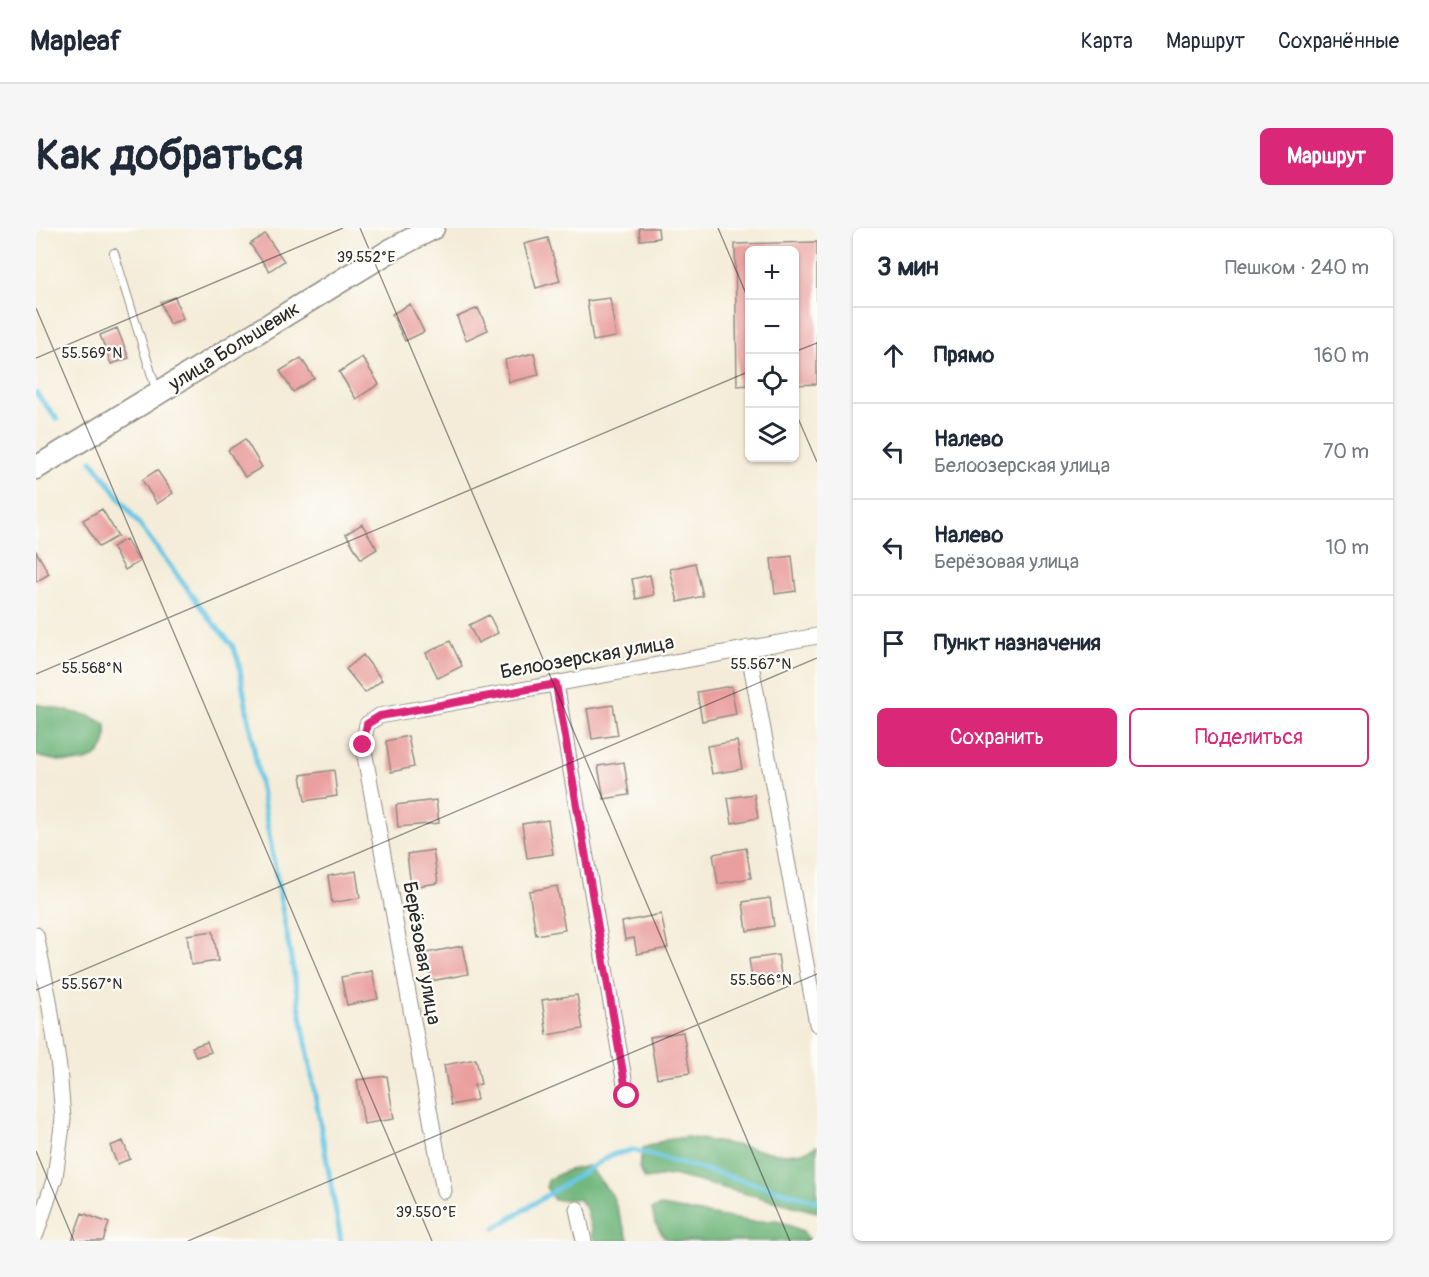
<!DOCTYPE html>
<html lang="ru">
<meta charset="utf-8">
<style>
:root{--surface:#fff;--page:#f6f6f7;--text:#1f2937;--muted:#747a83;--line:#e0e1e3;--accent:#db2777}
body{margin:0;font-family:Pangolin,sans-serif;background:var(--page);color:var(--text)}
.controls{position:absolute;right:18px;top:18px;display:grid;overflow:hidden;border-radius:9px;box-shadow:0 2px 4px #0004}
.controls button{width:54px;height:54px;display:grid;place-items:center;padding:0;border:0;border-bottom:2px solid var(--line);background:var(--surface);color:var(--text);font:30px sans-serif}
.stop{position:absolute;width:18px;height:18px;margin:-14px;border:4px solid #db2777;border-radius:50%;background:#fff}
.stop.end{background:#db2777;border-color:#fff;box-shadow:0 2px 6px #0008}
.list{margin:0;padding:0;list-style:none}
h2{display:flex;justify-content:space-between;align-items:center;height:78px;margin:0;padding:0 24px;font-size:26px}
h2 small{font-size:20px;font-weight:400;color:var(--muted)}
.list li{display:grid;grid-template-columns:39px 1fr auto;gap:18px;align-items:center;box-sizing:border-box;height:96px;padding:0 24px;border-top:2px solid var(--line)}
.list b{display:block;font-size:22px;white-space:nowrap}
.list p{margin:0;font-size:20px;white-space:nowrap;color:var(--muted)}
.list em{font-size:20px;font-style:normal;color:var(--muted)}
.actions{display:flex;gap:12px;padding:18px 24px}
.actions a{flex:1;padding:14px 0;border:2px solid var(--accent);border-radius:9px;text-align:center;font-size:21px;color:var(--accent)}
.actions .main{background:var(--accent);color:#fff}
.icon{flex:none;width:33px;height:33px;fill:none;stroke:currentColor;stroke-width:2;stroke-linecap:round;stroke-linejoin:round}
.map{position:relative;flex:none;width:781px;height:1013px;overflow:hidden;border-radius:9px}
header{display:flex;align-items:center;gap:36px;box-sizing:border-box;height:84px;padding:0 30px;background:var(--surface);border-bottom:2px solid var(--line)}
header strong{font-size:28px}
nav{display:flex;gap:33px;margin-inline-start:auto;font-size:21px}
.intro{display:flex;align-items:center;justify-content:space-between;box-sizing:border-box;height:144px;padding:0 36px}
h1{margin:0;font-size:42px}
.button{padding:15px 27px;border-radius:9px;background:var(--accent);color:#fff;font-size:21px;font-weight:700}
main{display:flex;gap:36px;padding:0 36px}
aside{flex:1;background:var(--surface);border-radius:9px;box-shadow:0 2px 4px #0004}
.map>svg:first-child{display:block}
.forest{fill:#6fb67c;stroke:#4d7054;stroke-width:1.5}
.lines{fill:none;stroke-linecap:round;stroke-linejoin:round}
.stream{stroke:#66c6e4;stroke-width:5}
.building{fill:#e99f9e}
.service-casing{stroke:#908c82;stroke-width:10}
.minor-casing{stroke:#908c82;stroke-width:17}
.primary-casing{stroke:#908c82;stroke-width:25}
.service{stroke:#fff;stroke-width:8}
.minor{stroke:#fff;stroke-width:15}
.primary{stroke:#fff;stroke-width:22}
.route{stroke:#db2777;stroke-width:8}
.ticks{fill:none;stroke:#2b2b2b;stroke-width:1.5;stroke-opacity:0.45}
.labels{text-anchor:middle;dominant-baseline:central;stroke-width:4.5;stroke-linejoin:round;paint-order:stroke}
.street-label{font-size:20px;fill:#2b2b2b;stroke:#fdfcf7}
.ticks-label{font-size:15px;text-anchor:middle;fill:#2b2b2b;stroke:#fdfcf7;stroke-width:4.5;stroke-linejoin:round;paint-order:stroke}
</style>
<header>
<strong>Mapleaf</strong>
<nav><a>Карта</a><a>Маршрут</a><a>Сохранённые</a></nav>
</header>
<div class="intro"><h1>Как добраться</h1><a class="button">Маршрут</a></div>
<main>
<div class="map">
<svg width="781" height="1013" viewBox="0 0 781 1013">
<rect width="100%" height="100%" fill="#fdfcf7"/>
<filter id="ink" filterUnits="userSpaceOnUse"><feTurbulence type="fractalNoise" baseFrequency=".0167" numOctaves="2"/><feDisplacementMap in="SourceGraphic" scale="12" xChannelSelector="R" yChannelSelector="G"/><feConvolveMatrix kernelMatrix="1 2 1 2 8 2 1 2 1" color-interpolation-filters="sRGB"/></filter>
<filter id="wash" filterUnits="userSpaceOnUse"><feTurbulence type="fractalNoise" baseFrequency=".008" numOctaves="4" result="noise"/><feDisplacementMap in="SourceGraphic" scale="24" xChannelSelector="R" yChannelSelector="G"/><feGaussianBlur stdDeviation="1.35" result="paint"/><feColorMatrix in="noise" values="0 0 0 0 0 0 0 0 0 0 0 0 0 0 0 0 0 1.4 0 .05"/><feComposite in="paint" operator="in"/></filter>
<g filter="url(#wash)">
<rect width="100%" height="100%" fill="#f4ecd8"/>
<path class="forest" d="M0,476L54,488L70,496C70,502 71,510 69,515C58,544 23,533 0,528Z
M651,909C667,912 683,914 698,917C725,921 756,934 781,918V984L637,947L609,951L603,940L607,920L629,912Z
M552,938L576,967L593,1013H558L550,980L542,971L518,972L510,959L513,951L532,942Z
M625,978L717,994L741,992L767,1003L774,1013H639L629,1010L619,995L616,981Z"/>
<g class="lines">
<path class="stream" d="M0,165L21,191
M56,233L173,390L196,417L202,431L305,1013
M459,1000L575,927L597,922L781,973"/>
</g>
<g id="blocks">
<path class="building" d="M603,0H622L623,10L604,12Z
M229,6L248,33L233,43L214,16Z
M512,10L524,53L500,60L488,16Z
M781,14V156L758,157V22H714V157L701,158L699,16Z
M139,69L147,91L133,96L125,74Z
M574,70L580,109L557,113L551,73Z
M374,76L388,104L369,113L356,86Z
M442,80L452,102L430,112L421,89Z
M81,100L93,130L75,136L64,107Z
M498,125L503,147L473,154L469,132Z
M326,129L343,156L320,171L303,144Z
M265,130L278,150L257,164L244,143Z
M209,211L226,239L209,249L192,222Z
M121,242L137,265L121,276L106,252Z
M66,281L82,308L63,319L47,292Z
M326,296L341,321L325,331L310,306Z
M90,311L103,334L89,342L76,319Z
M0,323L13,346L0,354Z
M756,328L760,363L739,366L735,331Z
M659,335L667,368L642,374L634,341Z
M614,347L618,367L600,371L596,351Z
M453,387L462,405L442,415L433,397Z
M414,413L426,438L402,450L390,425Z
M327,427L346,452L329,465L310,441Z
M695,458L700,486L666,493L661,464Z
M577,477L582,507L556,511L551,481Z
M372,508L378,539L355,544L350,513Z
M701,513L706,541L676,546L671,518Z
M588,534L593,567L568,571L562,538Z
M298,542L301,568L269,573L265,547Z
M718,566L722,590L696,595L692,570Z
M400,572L403,595L362,599L360,577Z
M512,592L517,626L491,630L486,596Z
M710,620L715,650L682,656L677,626Z
M397,622L402,655L375,659L371,626Z
M320,643L324,670L296,675L292,648Z
M521,658L529,702L500,707L493,663Z
M734,670L738,698L711,703L707,674Z
M625,686L632,720L601,726L598,710L589,712L586,694Z
M177,703L182,733L155,737L151,707Z
M426,718L432,746L395,753L390,725Z
M742,727L746,753L717,757L713,731Z
M336,743L342,771L311,777L305,749Z
M541,767L547,801L511,807L506,772Z
M647,804L654,845L621,850L614,809Z
M171,814L175,824L160,829L156,819Z
M440,831L445,856L438,857L441,872L415,877L408,837Z
M351,848L358,891L328,896L321,852Z
M87,913L94,931L81,936L74,918Z
M46,985L73,995L67,1013H36Z"/>
</g>
</g>
<g filter="url(#ink)">
<use href="#blocks" fill-opacity="0" stroke="#908c82" stroke-width="1.5"/>
<g class="lines">
<g class="service-casing">
<path id="service" d="M78,25L121,164"/>
</g>
<g class="minor-casing">
<path id="minor" d="M712,420L781,796
M520,456L591,868
M0,707L13,772L23,840L27,891L19,949L0,1006
M408,963L327,517L331,496L343,488L781,408
M541,981L548,1013"/>
</g>
<g class="primary-casing">
<path id="primary" d="M0,240L285,65L357,21L397,0"/>
</g>
<use href="#service" class="service"/>
<use href="#minor" class="minor"/>
<use href="#primary" class="primary"/>
</g>
</g>
<g class="lines" filter="url(#ink)">
<path class="route" d="M327,517L331,496L344,488L520,456L591,868"/>
</g>
<path class="ticks" d="M324,0L754,1013M682,0L714,75M0,80L396,1013M758,124L781,115M0,130L307,0M758,181L781,234M0,446L714,143M0,762L781,430M0,923L38,1013M152,1013L781,746"/>
<g class="labels">
<g class="street-label">
<text transform="translate(198 118) rotate(-32)">улица Большевик</text>
<text transform="translate(551 429) rotate(-10)">Белоозерская улица</text>
<text transform="translate(386 725) rotate(80)">Берёзовая улица</text>
</g>
</g>
<g class="ticks-label">
<text x="330" y="34">39.552°E</text>
<text x="56" y="130">55.569°N</text>
<text x="725" y="441">55.567°N</text>
<text x="56" y="445">55.568°N</text>
<text x="725" y="757">55.566°N</text>
<text x="56" y="761">55.567°N</text>
<text x="390" y="989">39.550°E</text>
</g>
</svg>
<div class="controls">
<button>+</button>
<button>−</button>
<button><svg class="icon" aria-label="locate" viewBox="0 0 24 24"><circle cx="12" cy="12" r="6"/><path d="M12 2v4M12 18v4M2 12h4M18 12h4"/></svg></button>
<button><svg class="icon" aria-label="layers" viewBox="0 0 24 24"><path d="M12 4l9 5-9 5-9-5zM3 14l9 5 9-5"/></svg></button>
</div>
<div class="stop" style="left:591px;top:868px"></div>
<div class="stop end" style="left:327px;top:517px"></div>
</div>
<aside>
<h2>3 мин<small>Пешком · 240 m</small></h2>
<ul class="list">
<li><svg class="icon" aria-label="ahead" viewBox="0 0 24 24"><path d="M12 20V5M6 11l6-6 6 6"/></svg><div><b>Прямо</b></div><em>160 m</em></li>
<li><svg class="icon" aria-label="left" viewBox="0 0 24 24"><path d="M17 20v-9H6M10 6l-5 5 5 5"/></svg><div><b>Налево</b><p>Белоозерская улица</p></div><em>70 m</em></li>
<li><svg class="icon" aria-label="left" viewBox="0 0 24 24"><path d="M17 20v-9H6M10 6l-5 5 5 5"/></svg><div><b>Налево</b><p>Берёзовая улица</p></div><em>10 m</em></li>
<li><svg class="icon" aria-label="arrive" viewBox="0 0 24 24"><path d="M6 21V4h12l-3 4 3 4H6"/></svg><div><b>Пункт назначения</b></div></li>
</ul>
<div class="actions"><a class="main">Сохранить</a><a>Поделиться</a></div>
</aside>
</main>
